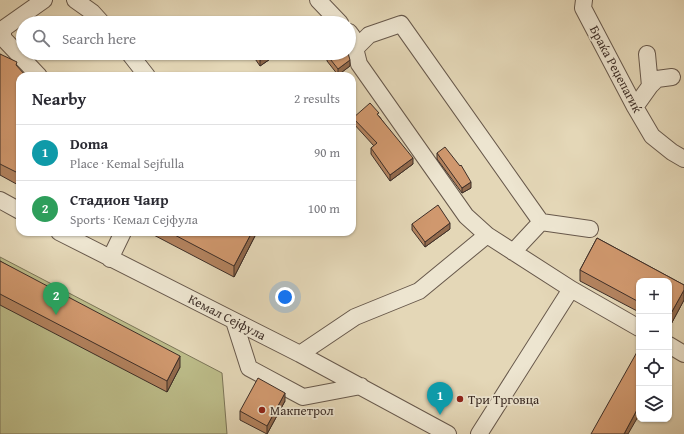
<!DOCTYPE html>
<meta charset="utf-8">
<style>
:root{--surface:#fff;--page:#f7f7f7;--text:#2b2b33;--muted:#7c7c81;--line:#e1e1e2;--accent:#8f2418}
body{margin:0;font-family:"Gentium Book Plus",serif;background:var(--page);color:var(--text)}
.controls{position:absolute;right:12px;bottom:12px;display:grid;overflow:hidden;border-radius:8px;box-shadow:0 1px 3px #0004}
.controls button{width:36px;height:36px;display:grid;place-items:center;padding:0;border:0;border-bottom:1px solid var(--line);background:var(--surface);color:var(--text);font:20px sans-serif}
.you{position:absolute;left:285px;top:297px;width:14px;height:14px;margin:-10px;border:3px solid #fff;border-radius:50%;background:#1a73e8;box-shadow:0 0 0 6px #1a73e833}
.badge{display:grid;place-items:center;width:26px;height:26px;border-radius:50%;background:var(--accent);color:#fff;font-size:13px;font-weight:700}
.pin{position:absolute;translate:-50% -33px;filter:drop-shadow(0 1px 2px #0008)}
.pin::after{content:'';position:absolute;top:21px;width:14px;height:12px;background:inherit;clip-path:polygon(0 0,100% 0,50% 100%)}
.list{margin:0;padding:0;list-style:none}
h2{display:flex;justify-content:space-between;align-items:center;height:52px;margin:0;padding:0 16px;font-size:17px}
h2 small{font-size:13px;font-weight:400;color:var(--muted)}
.list li{display:grid;grid-template-columns:26px 1fr auto;gap:12px;align-items:center;box-sizing:border-box;height:56px;padding:0 16px;border-top:1px solid var(--line)}
.list b{display:block;font-size:15px;white-space:nowrap}
.list p{margin:0;font-size:13px;white-space:nowrap;color:var(--muted)}
.list em{font-size:13px;font-style:normal;color:var(--muted)}
.icon{flex:none;width:22px;height:22px;fill:none;stroke:currentColor;stroke-width:2;stroke-linecap:round;stroke-linejoin:round}
.map{position:relative;flex:none;width:684px;height:434px;overflow:hidden}
.search{position:absolute;background:var(--surface);box-shadow:0 1px 3px #0004;left:16px;top:16px;width:340px;height:44px;display:flex;align-items:center;gap:10px;box-sizing:border-box;padding:0 14px;border-radius:22px;color:var(--muted);font-size:15px}
.panel{position:absolute;background:var(--surface);box-shadow:0 1px 3px #0004;left:16px;top:72px;width:340px;height:164px;border-radius:12px}
.map>svg:first-child{display:block}
.green{fill:#bcbc89;stroke:#7c7558}
.lines{fill:none;stroke-linecap:round;stroke-linejoin:round}
.minor-casing{stroke:#67584b;stroke-width:18}
.minor{stroke:#ede5d0;stroke-width:16}
.wall{fill:#b3835f;stroke:#3d2e27}
.shaded-wall{fill:#926a4d;stroke:#3d2e27}
.building{fill:#d0986e;stroke:#3d2e27}
.poi-dot{fill:#8f2418;stroke:#ede5d0;stroke-width:1.5}
.labels{text-anchor:middle;dominant-baseline:central;stroke-width:3.5;stroke-linejoin:round;paint-order:stroke}
.street-label{font-size:13px;fill:#3d2e27;stroke:#ede5d0}
.poi-label{font-size:13px;fill:#3d2e27;stroke:#ede5d0;text-anchor:start}
</style>
<div class="map">
<svg width="684" height="434" viewBox="0 0 684 434">
<rect width="100%" height="100%" fill="#e4d7b7"/>
<filter id="stains"><feTurbulence type="fractalNoise" baseFrequency=".005" numOctaves="4"/><feColorMatrix values="0 0 0 0 .2 0 0 0 0 .09 0 0 0 0 .02 0 0 0 .5 -.17"/></filter>
<radialGradient id="worn" r=".72"><stop offset=".6" stop-color="#630" stop-opacity="0"/><stop offset="1" stop-color="#630" stop-opacity=".3"/></radialGradient>
<path class="green" d="M0,257L222,373L227,434H0Z"/>
<g class="lines">
<g class="minor-casing">
<path id="minor" d="M75,0L92,12L102,23
M318,0L340,23
M584,0L583,8L635,107L652,136L672,152L684,159
M349,32L352,36L359,64L466,216L487,235L571,289
M356,48L369,35L401,24L541,222
M129,53L147,76
M39,76L3,38V29L44,0
M650,86L657,79L672,77
M635,107L650,86L647,54
M0,200L20,211
M59,232L300,354L448,434
M513,252L541,222L590,229
M110,259L123,232
M234,321L249,368L303,397L361,386
M669,345L684,354
M300,354L355,317L419,291L487,235
M479,434L571,289L639,328"/>
</g>
<use href="#minor" class="minor"/>
</g>
<path class="wall" d="M251,53H276V55L260,66Z
M0,54L17,67L26,76L20,186L0,175Z
M327,55L350,66L338,75L327,61Z
M379,116L413,164L390,181L371,154V148L374,146L353,123V118Z
M437,153L471,188L462,193L437,159Z
M412,224L450,229L425,247L412,230Z
M148,232H257L234,277Z
M597,238L684,285V300L669,328V281H639V312L580,281V270Z
M0,261L180,367L167,392L0,305Z
M285,401L267,434L240,420V411Z"/>
<path class="shaded-wall" d="M271,53H276V55L260,66V60Z
M350,60V66L338,75V69Z
M413,158V164L390,181V175Z
M471,182V188L462,193V188Z
M450,223V229L425,247V242Z
M252,232H257L234,277V266Z
M684,290V300L669,328V317Z
M180,356V367L167,392V381Z
M285,393V401L267,434V426Z
M639,406V415L628,434H624Z"/>
<path class="building" d="M255,53H271L260,60Z
M330,53H348L350,60L338,69L327,55Z
M0,54L17,62L16,65L26,76H20V174L0,164Z
M370,103L379,113L377,114L413,158L390,175L371,148L377,143L353,118Z
M445,147L460,166L461,165L471,182L462,188L437,153Z
M438,205L450,223L425,242L412,224Z
M169,232H252L234,266Z
M597,238L684,285V290L669,317V281H639V302L580,270Z
M0,261L180,356L167,381L0,294Z
M637,352L639,353V406L624,434H591Z
M258,378L285,393L267,426L240,411Z"/>
<g class="poi-dot">
<circle cx="460" cy="399" r="4"/>
<circle cx="262" cy="410" r="4"/>
</g>
<g class="labels">
<g class="street-label">
<text transform="translate(616 69) rotate(62)">Браќа Реџепагиќ</text>
<text transform="translate(227 317) rotate(27)">Кемал Сејфула</text>
</g>
<g class="poi-label">
<text x="468" y="399">Три Трговца</text>
<text x="270" y="410">Макпетрол</text>
</g>
</g>
<rect width="100%" height="100%" filter="url(#stains)"/>
<rect width="100%" height="100%" fill="url(#worn)"/>
</svg>
<div class="controls">
<button>+</button>
<button>−</button>
<button><svg class="icon" aria-label="locate" viewBox="0 0 24 24"><circle cx="12" cy="12" r="6"/><path d="M12 2v4M12 18v4M2 12h4M18 12h4"/></svg></button>
<button><svg class="icon" aria-label="layers" viewBox="0 0 24 24"><path d="M12 4l9 5-9 5-9-5zM3 14l9 5 9-5"/></svg></button>
</div>
<div class="you"></div>
<div class="pin badge" style="left:440px;top:415px;background:#0f9aa8">1</div>
<div class="pin badge" style="left:56px;top:315px;background:#2e9e5b">2</div>
<div class="search"><svg class="icon" aria-label="search" viewBox="0 0 24 24"><circle cx="10" cy="10" r="6"/><path d="M15 15l6 6"/></svg>Search here</div>
<section class="panel">
<h2>Nearby<small>2 results</small></h2>
<ul class="list">
<li><span class="badge" style="background:#0f9aa8">1</span><div><b>Doma</b><p>Place · Kemal Sejfulla</p></div><em>90 m</em></li>
<li><span class="badge" style="background:#2e9e5b">2</span><div><b>Стадион Чаир</b><p>Sports · Кемал Сејфула</p></div><em>100 m</em></li>
</ul>
</section>
</div>
